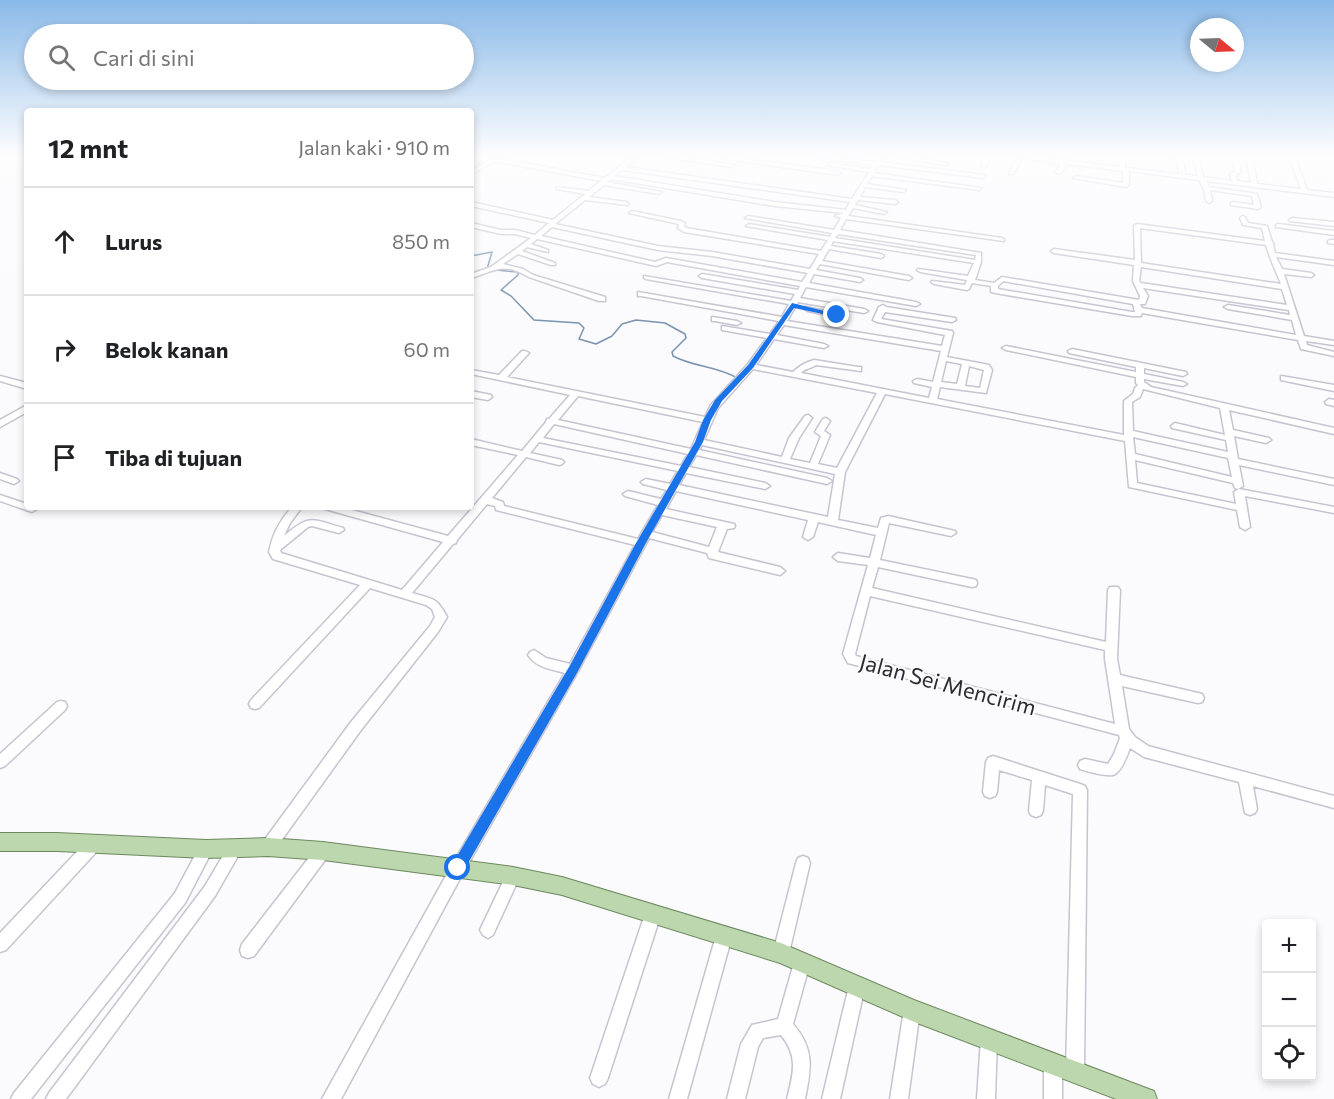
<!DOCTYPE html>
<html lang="id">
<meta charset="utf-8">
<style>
:root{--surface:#fff;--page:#f6f6f6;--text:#202124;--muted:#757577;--line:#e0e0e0}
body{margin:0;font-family:Commissioner,sans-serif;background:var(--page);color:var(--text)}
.controls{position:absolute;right:18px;bottom:18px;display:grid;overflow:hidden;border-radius:6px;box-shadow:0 3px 9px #0003}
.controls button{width:54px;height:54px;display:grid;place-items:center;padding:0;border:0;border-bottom:2px solid var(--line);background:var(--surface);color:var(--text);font:30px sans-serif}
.compass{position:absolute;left:1190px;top:18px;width:54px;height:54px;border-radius:50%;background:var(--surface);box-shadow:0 3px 9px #0003;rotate:109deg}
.stop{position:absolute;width:18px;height:18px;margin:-14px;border:4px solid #1a73e8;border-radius:50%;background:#fff}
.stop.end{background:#1a73e8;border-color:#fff;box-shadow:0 2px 6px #0008}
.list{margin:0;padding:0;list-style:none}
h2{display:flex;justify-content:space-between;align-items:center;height:78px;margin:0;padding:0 24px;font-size:26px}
h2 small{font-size:20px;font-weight:400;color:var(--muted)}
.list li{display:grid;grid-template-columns:39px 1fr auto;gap:18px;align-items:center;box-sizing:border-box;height:108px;padding:0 24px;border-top:2px solid var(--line)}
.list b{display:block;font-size:22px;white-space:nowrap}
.list em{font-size:20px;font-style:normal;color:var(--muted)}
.icon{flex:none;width:33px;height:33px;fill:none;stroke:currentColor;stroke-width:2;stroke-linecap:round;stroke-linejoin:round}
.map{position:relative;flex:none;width:1334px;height:1099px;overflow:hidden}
.search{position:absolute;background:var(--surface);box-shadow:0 3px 9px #0003;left:24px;top:24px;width:450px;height:66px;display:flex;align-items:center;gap:15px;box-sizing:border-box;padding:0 21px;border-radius:33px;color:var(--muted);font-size:22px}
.panel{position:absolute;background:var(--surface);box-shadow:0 3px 9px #0003;left:24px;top:108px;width:450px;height:402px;border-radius:6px}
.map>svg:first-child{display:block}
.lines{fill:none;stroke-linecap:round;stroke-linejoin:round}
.stream{stroke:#7994b0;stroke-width:1.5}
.minor-casing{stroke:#c6c4d0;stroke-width:3}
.major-casing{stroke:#6c895e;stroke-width:2}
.minor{fill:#fff;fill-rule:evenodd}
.major{fill:#bcd6ad;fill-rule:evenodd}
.route{fill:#1a73e8}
.labels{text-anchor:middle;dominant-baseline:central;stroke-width:4.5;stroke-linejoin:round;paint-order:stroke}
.street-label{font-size:22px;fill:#2c2b30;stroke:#fbfafd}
</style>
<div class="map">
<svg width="1334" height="1099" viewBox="0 0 1334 1099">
<rect width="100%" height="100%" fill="#fbfafd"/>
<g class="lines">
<path class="stream" d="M471,256L492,252L487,269
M495,270L518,272V275L501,290L511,296L534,320L579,323L584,328L579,339L596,344L612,336L622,324L636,320L665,323L685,334L686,338L672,352L673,356C693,367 717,366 737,378"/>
<g class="minor-casing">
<path id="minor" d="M633,156H639L626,167L852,199L869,172L827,165L830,163L870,169L873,165L809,156H825L875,162L878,156H884L880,162L985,175V177L983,178L879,165L874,173L982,188L979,190L872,176L867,184L906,190L903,192L865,187L860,197L895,200L898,202L895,204L858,200L855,205L887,212L884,214L853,208L848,216L1002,238L1004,239V241L846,219L840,230L981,253V262L975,280L994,283L1002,277L1139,300L1140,296L1133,281L1134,265L1054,253L1051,251L1054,249L1135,260L1134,226L1137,224L1265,241L1262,228L1243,225L1240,218L1243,216L1245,217L1248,223L1267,226L1272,242L1274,244L1273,245L1275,253L1334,261V265L1276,257L1282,269L1311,273L1314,275L1311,277L1284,274L1304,336L1334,341V345L1306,341L1307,345L1334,352V356L1301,349L1298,340L1142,313L1141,316H1132L1001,294L991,292V286L972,283L969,289L967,290L934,284L931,282L932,281L965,285L967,280L920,272L917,270L918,269L968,276L974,263L833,241L831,246L881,254L884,256L881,258L829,249L822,261L909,276L912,278L909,280L820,264L816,270L860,278L863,280L860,282L814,274L809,283L916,302L920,304L916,306L806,287L800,298L864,309L868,311L864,313L798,302L787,321L942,346L945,335L877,322L873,320L879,307L883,305L886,307L955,318L956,320L952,322L885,312L881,319L952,331L953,333L947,357L989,365L992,370L986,393L940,387L937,399L1124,435V401L1133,394L1135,388L1138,385L1136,383V377L1006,350L1002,348L1006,346L1136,372V367L1069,353L1068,351L1072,349L1186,372L1187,374L1183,376L1144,368V374L1183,382L1187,384L1183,386L1144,379V382L1151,387L1334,428V434L1229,410L1233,430L1269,438L1271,440L1266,443L1234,436L1238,459L1334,479V485L1239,465L1243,486L1238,489L1235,488L1233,483L1135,460L1137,483L1236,504L1234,492L1239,489L1334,507V513L1245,496L1250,527L1245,530L1240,527L1237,510L1129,487L1125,441L885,394L845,472L838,520L878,528L881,518L888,516L955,531L956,533L951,536L889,523L880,560L972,579L976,580L977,583L976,586L972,587L878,567L872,588L1106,642L1108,590L1110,587H1118L1120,590L1117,659L1120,675L1198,693L1202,694L1204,698L1202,702L1198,703L1122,686L1129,729L1135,737L1148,746L1334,796V808L1253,786L1257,809L1255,813L1250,815L1245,813L1239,782L1144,757L1130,748C1127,756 1122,770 1115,774C1110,778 1086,771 1080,769L1078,765L1080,761L1085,759L1108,764L1114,754L1120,738L1119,735L848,663L843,654L868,565L838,561L833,557L838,553L870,558L876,535L818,522L813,537L808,540L803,537L808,520L676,491L666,509L734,524L735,526L734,528L727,529L718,552L780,567L785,571L780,575L713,559L709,558L707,553L649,538L577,673L463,873L341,1099H322L453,863L565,673C551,669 537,668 528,655L530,652L534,650L546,658L570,664L635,545L496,510L495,506L487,504L457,540L456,543L453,544L412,593C432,599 437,597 447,617L438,632L361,730L273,852L268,854L263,852L261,847L263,842L351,722L430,626L435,617L432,609L426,605L370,588L259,708L255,709L251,708L249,704L251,700L360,585L273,559L269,552C272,535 280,520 292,507H302L290,523L284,536C310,514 311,519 343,528L344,530L339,533L312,526L308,527L280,550L281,553L402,590L443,542L325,509L324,507H341L448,536L518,455L471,445V439L522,451L546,422L547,419H549L570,395L471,374V370L499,375L522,351H525L529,353L507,377L705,417L711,405L748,364L767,338L722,330V326L770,334L779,321L641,296H638V292L782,317L789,304L646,279L644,278V276L791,301L795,294L702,278L699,276L702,274L798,290L800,286L667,262L656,266L537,239L531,244L548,250V252L527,247L522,251L555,263V265H551L518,254L503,264L523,269L533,275L605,297V301H599L529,277C503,262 497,270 471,278V274L491,267L531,238L515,234H501L471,227V223L501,230H515L535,235L549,223L471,206V202L553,220L585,194L557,189V187L589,191L601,181L494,161L471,175V171L493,157L605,178ZM622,170L850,202L846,210L775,202L614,176ZM611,179L775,206L844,213L835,216L841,218L834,230L748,216L745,218L832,233L830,237L749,224L746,226L828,240L821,251L686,228L684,227L685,223L681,221L632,211L629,213L679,224L678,228L684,232L819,254L810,269L712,252L658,246L555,224L585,200L628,205L629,204L626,202L589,197L604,185L659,194L662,192L607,182ZM552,227L658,250L712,256L808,273L802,282L666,258L655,262L541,236ZM1140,228L1266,245C1270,259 1276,271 1281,284L1141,263ZM838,234L976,255L975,260L835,238ZM1141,267L1282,289L1287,305L1141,283L1139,281ZM1003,281L1133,304L1135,312H1132L998,289V286ZM1143,288L1289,310L1290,315L1228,305L1224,307L1228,309L1292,320L1296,335L1142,308L1140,304H1145L1148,296ZM784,325L941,351L933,382L917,379L913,381L914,383L932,387L929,398L801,373C805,368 810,369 816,365L861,371V367H858L814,360C806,362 799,366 793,372L756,365L774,339L824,348L828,346L824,344L777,335ZM946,361L962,364L957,384L941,382ZM969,366L984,370L980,388L965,386ZM753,369L877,393L837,468L818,464L830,435L824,431L830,421L826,418L823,419L815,432L821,436L810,463L790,459L799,438L812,418L808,415L805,416L789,438L782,457L704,440L718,408ZM1143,389L1220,408L1225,435L1175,423L1171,426L1172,428L1226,440L1228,452L1133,431L1132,402L1140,397ZM578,396L703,422L691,449L558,420ZM554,424L688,454L681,466L543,438ZM1133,437L1228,458L1232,477L1135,454ZM539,442L678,471L670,484L646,479L641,482L643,484L667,490L661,499L628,491L623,494L625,496L658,505L638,539L504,506L503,502L492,498L526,457L559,465L562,464L564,462L562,460L530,453ZM702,445L835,474L828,517L679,485L686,473L765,489L770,486L765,483L689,467L696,455L827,484L832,481L827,478L699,450ZM662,515L717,527L709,547L652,532ZM870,596L1105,650V659L1115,724L856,656L855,654Z
M658,156H674L735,165L732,167Z
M724,156L838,171L841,173L838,175L726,159Z
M890,156H906L949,163L946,165Z
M983,156H989L987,166L984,168L981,166Z
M1015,156H1031L1119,167V156H1125V168L1180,174L1175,156H1181L1186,175L1198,176L1193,156H1199L1203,177L1232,181L1230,174L1235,171L1231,156H1237L1241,172L1236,175L1237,181L1251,183L1246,156H1252L1257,184L1301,189L1289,156H1295L1307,190L1334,193V197L1206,181L1209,187L1257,194L1261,207L1258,209L1231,205V203L1233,202L1254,205L1252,196L1210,190L1212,201L1209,203L1206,201L1204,190L1199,180L1129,171V185L1126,187L1073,178L1076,176L1123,183V171L1066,164L1062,172L1059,174L1056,172L1061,163L1022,158L1013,174H1009L1017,157Z
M1292,218L1334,222V226L1290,221L1289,220Z
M1278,224L1334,231V235L1276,227V225Z
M1330,240H1334V244L1328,243V241Z
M805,307L837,313L841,315L837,317L808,311L804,309Z
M712,317L737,321L741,323L737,325L715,321H712Z
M0,376L27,383V389L0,381Z
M1281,376L1334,385V391L1281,380Z
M471,391L491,395L492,397L488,400L471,397Z
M1329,399L1334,400V406L1326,404L1325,402Z
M27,405V412L0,427V420Z
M0,473L17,479L19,481L14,484L0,479Z
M0,495L27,504V507H36L37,509L32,512L0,501Z
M61,701L65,702L67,706L65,710L5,766L0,768V754L57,702Z
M993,756L1080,784L1085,786L1087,790L1084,1071L1081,1077L1075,1080L1069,1077L1066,1071L1073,794L1045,785L1043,811L1041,815L1036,817L1031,815L1029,811L1032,780L999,770L997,792L995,796L990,798L985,796L983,792L986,762L988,758Z
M94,837L99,839L101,844L99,849L6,950L0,952V933L89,839Z
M236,840L241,842L243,847L215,896L66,1099H46L49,1093L205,886L231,842Z
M206,842L211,844L213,849L185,903L31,1099H11L14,1093L175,893L201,844Z
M323,844L328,846L330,851L328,856L254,956L248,958L242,956L240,950L242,944L318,846Z
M803,856L808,858L810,863L789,953L787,959L781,961L775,959L773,953L796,863L798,858Z
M513,869L518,871L520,876L493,935L488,938L483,935L480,930L508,871Z
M653,906L658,909L661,914L608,1078L605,1084L599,1087L593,1084L590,1078L645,914L648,909Z
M724,928L730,930L732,936L687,1099H669L716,936L718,930Z
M802,955L808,957L810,963L793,1024C815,1049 811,1069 805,1099H787C793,1074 799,1057 781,1035L763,1038L758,1047L745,1099H727L741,1044L752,1025L778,1019L794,963L796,957Z
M857,978L863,980L865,986L840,1099H822L849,986L851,980Z
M912,1002L918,1004L920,1010L908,1099H890L904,1010L906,1004Z
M989,1031L995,1033L997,1039L995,1099H977L981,1039L983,1033Z
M1053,1053L1059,1056L1062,1062V1099H1044V1062L1047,1056Z"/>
</g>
<g class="major-casing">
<path id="major" d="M0,833H57L206,840L268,838L323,842L513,867L562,877L781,943L914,1000L1154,1091L1157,1099H1116L912,1021L780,963L562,895L513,885L323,860L268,856L206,858L57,851H0Z"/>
</g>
<use href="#minor" class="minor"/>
<use href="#major" class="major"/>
</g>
<linearGradient id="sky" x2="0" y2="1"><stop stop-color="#89b9e8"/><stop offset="0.5" stop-color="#fdfdfe"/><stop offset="1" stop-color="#fdfdfe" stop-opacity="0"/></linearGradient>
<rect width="1334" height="310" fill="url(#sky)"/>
<path class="route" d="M792,303L841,315L837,317L794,308L753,368L722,401L711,420L703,442L646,543L577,673L463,872L458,874L453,872L451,868L453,863L569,667L636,543L695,442L703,420L715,400L748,365Z"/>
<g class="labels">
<g class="street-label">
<text transform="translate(948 684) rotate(15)">Jalan Sei Mencirim</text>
</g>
</g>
</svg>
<div class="controls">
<button>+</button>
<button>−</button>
<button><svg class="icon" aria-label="locate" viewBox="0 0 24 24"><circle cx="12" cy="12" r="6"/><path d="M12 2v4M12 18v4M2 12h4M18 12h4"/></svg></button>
</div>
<svg class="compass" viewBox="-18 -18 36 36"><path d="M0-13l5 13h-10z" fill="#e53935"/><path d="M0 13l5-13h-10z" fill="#757577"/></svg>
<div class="stop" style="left:458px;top:868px"></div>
<div class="stop end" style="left:837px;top:315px"></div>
<div class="search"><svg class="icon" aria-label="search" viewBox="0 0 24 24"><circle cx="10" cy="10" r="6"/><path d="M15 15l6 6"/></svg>Cari di sini</div>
<section class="panel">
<h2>12 mnt<small>Jalan kaki · 910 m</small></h2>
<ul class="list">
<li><svg class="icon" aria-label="ahead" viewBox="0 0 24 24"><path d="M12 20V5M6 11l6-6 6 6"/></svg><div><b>Lurus</b></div><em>850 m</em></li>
<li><svg class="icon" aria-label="right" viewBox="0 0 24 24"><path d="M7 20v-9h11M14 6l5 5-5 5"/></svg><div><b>Belok kanan</b></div><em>60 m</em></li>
<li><svg class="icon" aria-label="arrive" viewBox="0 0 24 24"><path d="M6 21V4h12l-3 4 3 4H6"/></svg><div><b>Tiba di tujuan</b></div></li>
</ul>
</section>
</div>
